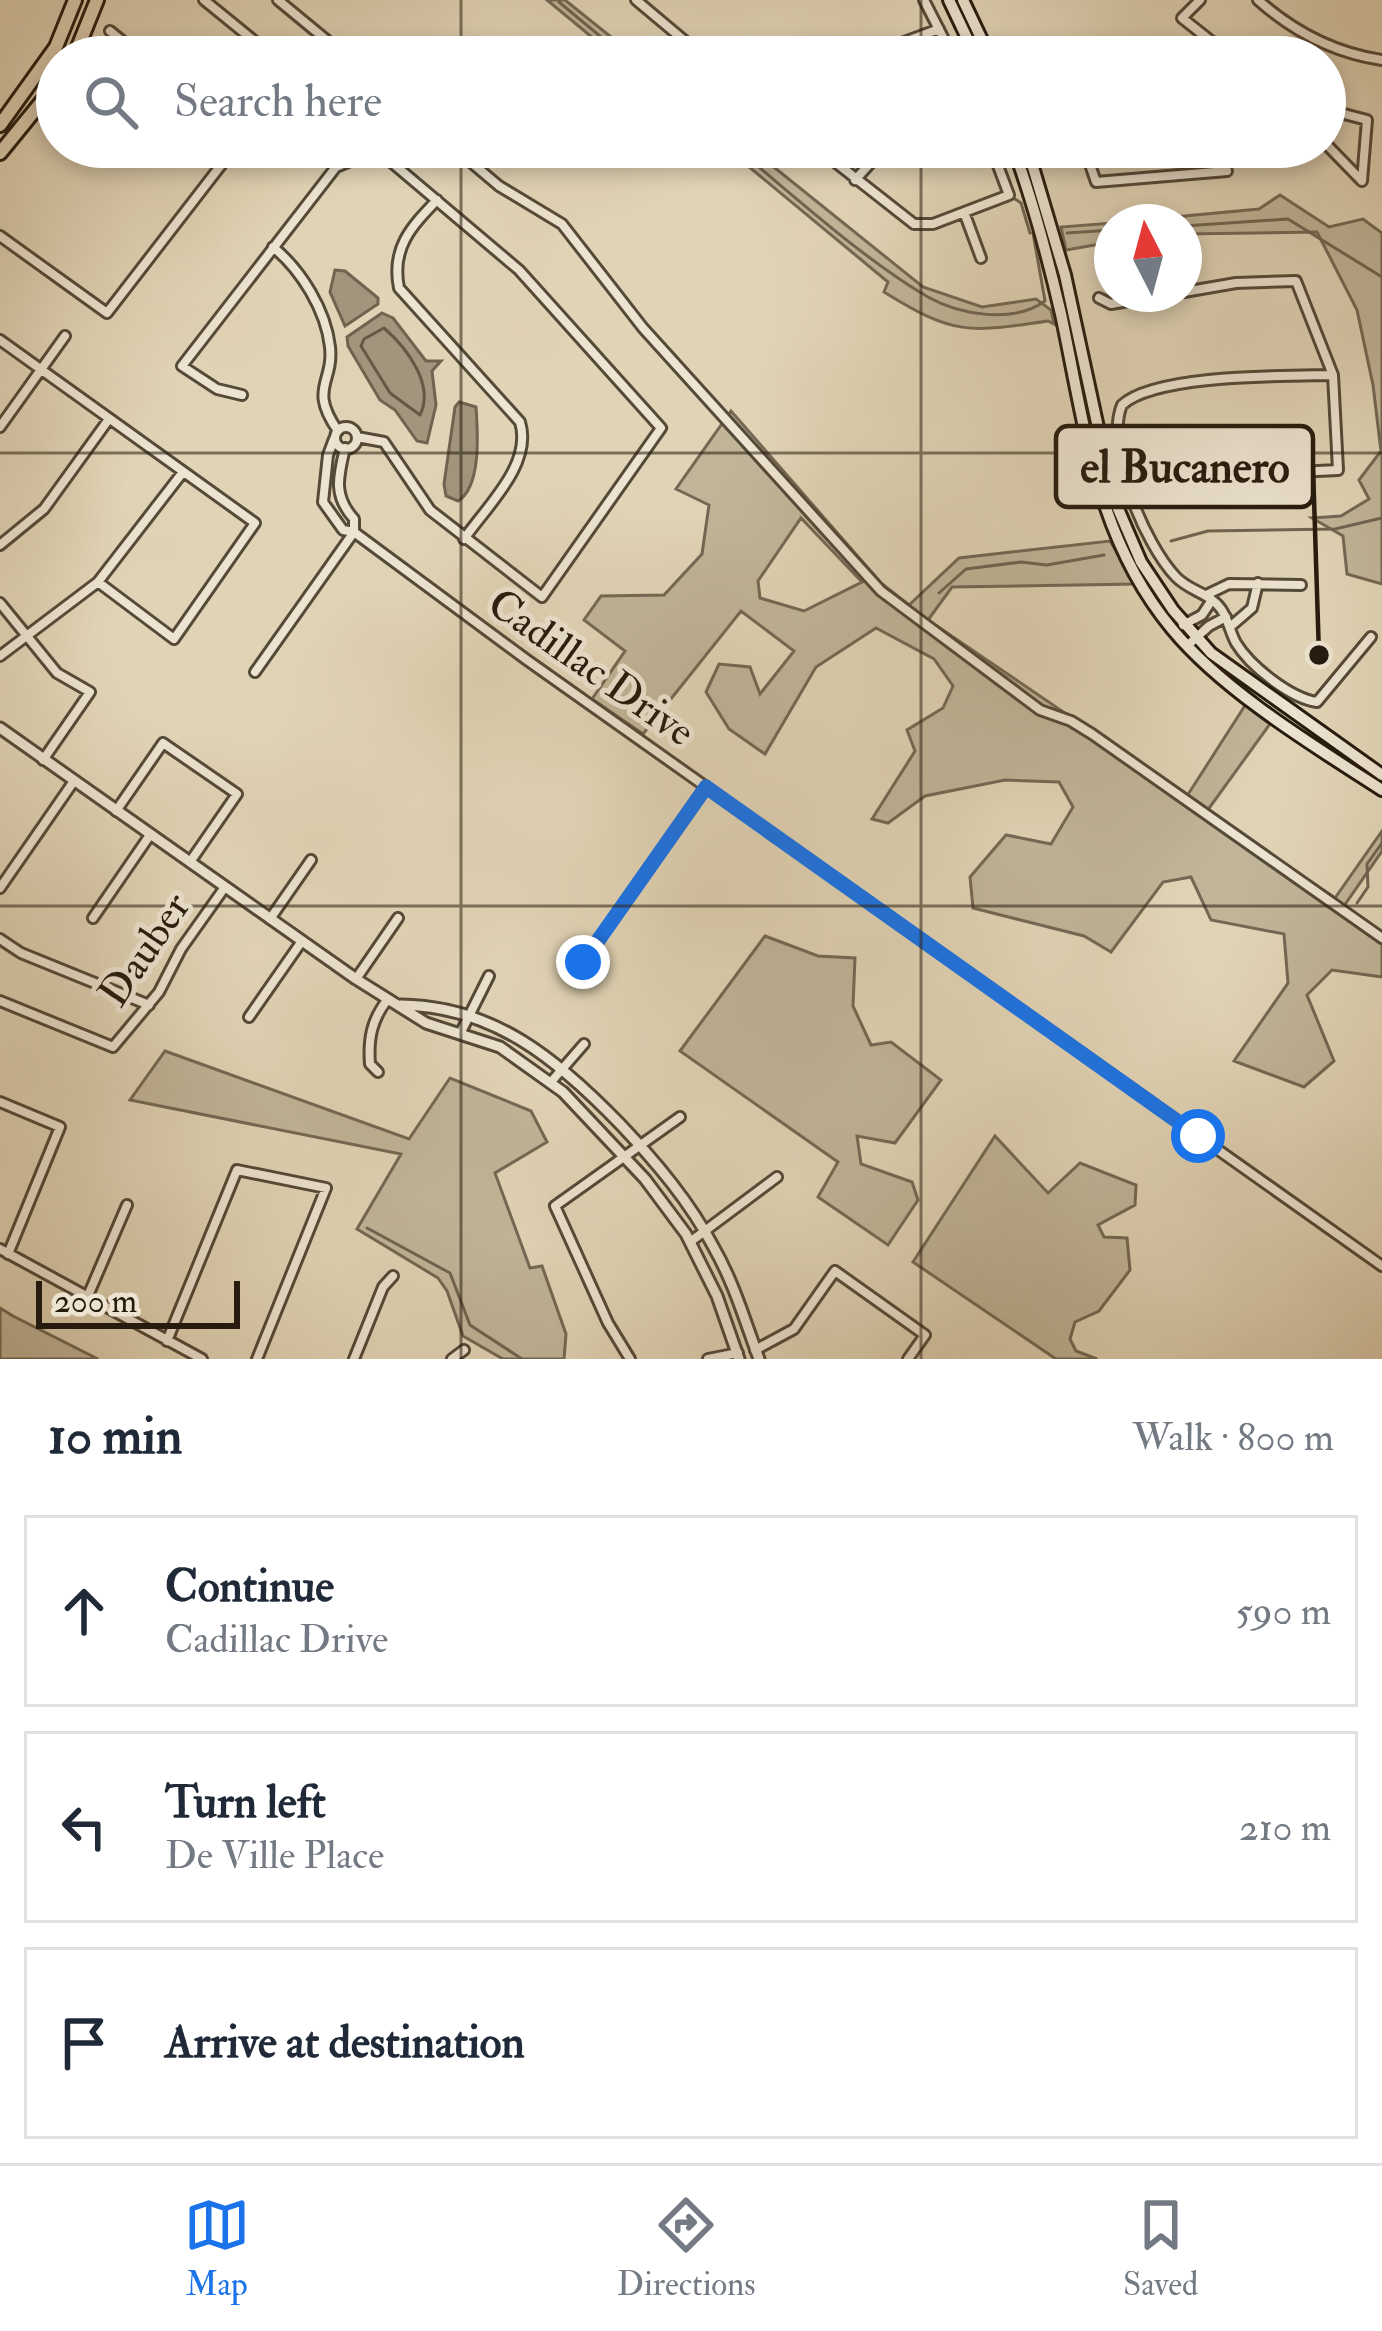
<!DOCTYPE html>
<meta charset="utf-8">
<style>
:root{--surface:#fff;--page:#f2f2f3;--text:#1f2937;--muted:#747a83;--line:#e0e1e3;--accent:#1a73e8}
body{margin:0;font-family:"IM FELL Double Pica",serif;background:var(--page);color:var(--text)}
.compass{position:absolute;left:1094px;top:204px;width:108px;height:108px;border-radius:50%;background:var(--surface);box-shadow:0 6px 18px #0003;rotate:354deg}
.scale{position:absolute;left:36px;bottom:30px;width:204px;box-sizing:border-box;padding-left:12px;border:6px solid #261b0e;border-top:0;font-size:33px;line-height:42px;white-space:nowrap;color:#261b0e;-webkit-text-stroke:9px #ece3d0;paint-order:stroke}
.stop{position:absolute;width:36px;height:36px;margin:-27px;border:9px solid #1a73e8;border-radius:50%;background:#fff}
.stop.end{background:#1a73e8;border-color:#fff;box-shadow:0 3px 12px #0008}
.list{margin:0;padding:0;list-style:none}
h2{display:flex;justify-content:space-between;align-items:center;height:156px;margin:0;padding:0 48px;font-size:51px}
h2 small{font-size:39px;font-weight:400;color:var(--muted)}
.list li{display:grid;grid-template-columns:78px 1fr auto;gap:36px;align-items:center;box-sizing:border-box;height:192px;margin:0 24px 24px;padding:0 24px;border:3px solid var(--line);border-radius:0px}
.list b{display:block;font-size:45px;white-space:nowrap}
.list p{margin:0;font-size:39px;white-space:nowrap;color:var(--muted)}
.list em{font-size:39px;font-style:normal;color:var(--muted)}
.icon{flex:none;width:66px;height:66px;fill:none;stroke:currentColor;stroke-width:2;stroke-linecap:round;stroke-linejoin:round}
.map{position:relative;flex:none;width:1382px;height:1359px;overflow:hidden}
.search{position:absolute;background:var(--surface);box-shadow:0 6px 18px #0003;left:36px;right:36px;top:36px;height:132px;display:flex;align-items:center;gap:30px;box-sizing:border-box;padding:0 42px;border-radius:66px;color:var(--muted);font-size:45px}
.sheet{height:804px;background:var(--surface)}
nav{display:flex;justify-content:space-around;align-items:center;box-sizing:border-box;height:168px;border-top:3px solid var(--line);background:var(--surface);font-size:33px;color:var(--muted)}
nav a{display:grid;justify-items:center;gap:6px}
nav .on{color:var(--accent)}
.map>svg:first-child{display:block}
.green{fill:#c1b599;stroke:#746854;stroke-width:3;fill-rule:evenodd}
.water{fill:#a1957d;stroke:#706451;stroke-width:3}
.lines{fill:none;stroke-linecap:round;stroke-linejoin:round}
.shore{stroke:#645846;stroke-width:3}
.stream{stroke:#706451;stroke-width:3}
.minor-casing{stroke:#554938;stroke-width:14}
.tertiary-casing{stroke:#554938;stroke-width:15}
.secondary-casing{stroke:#261b0e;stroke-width:16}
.primary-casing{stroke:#261b0e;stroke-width:18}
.minor{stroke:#ece3d0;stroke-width:8}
.tertiary{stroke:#ece3d0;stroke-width:9}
.secondary{stroke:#ece3d0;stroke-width:10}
.primary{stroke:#e1d4b6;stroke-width:12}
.route{stroke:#1a73e8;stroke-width:15}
.grid{fill:none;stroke:#261b0e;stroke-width:3;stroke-opacity:0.55}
.labels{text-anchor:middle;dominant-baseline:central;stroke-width:10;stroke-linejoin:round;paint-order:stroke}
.street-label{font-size:42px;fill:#261b0e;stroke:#ece3d0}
.leader{fill:none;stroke:#261b0e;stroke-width:4.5}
.callout-dot{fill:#261b0e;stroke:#ece3d0;stroke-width:4.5}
.callout{fill:#ece3d0;stroke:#261b0e;stroke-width:4.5}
.callout-label{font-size:45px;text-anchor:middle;font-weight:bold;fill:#261b0e}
</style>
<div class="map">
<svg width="1382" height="1359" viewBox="0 0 1382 1359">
<rect width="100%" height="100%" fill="#e1d4b6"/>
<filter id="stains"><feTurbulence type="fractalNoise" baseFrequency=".00167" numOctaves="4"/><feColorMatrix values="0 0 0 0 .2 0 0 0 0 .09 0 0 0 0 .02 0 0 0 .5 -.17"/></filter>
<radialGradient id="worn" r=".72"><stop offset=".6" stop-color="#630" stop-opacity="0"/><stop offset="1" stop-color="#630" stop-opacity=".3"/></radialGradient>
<path class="green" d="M547,0H565L636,57H616Z
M725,147H749L923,287L982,307L1036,299L1051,310L1054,324L1048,321C969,333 953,335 884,292L888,282Z
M1280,195L1329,227L1363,219L1382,233V584L1347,574L1343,536L1312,518L1341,516L1369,499L1359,480L1381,451L1373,385L1357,310L1317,232L1184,234V222H1120L1259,209Z
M1112,223V242L1066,250L1061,227Z
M731,411L881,583L909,605L959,558L1110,541L1136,584L952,587L928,620L1187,796L1246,704L1270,724L1207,811L1335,898L1382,831V851L1344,906L1382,933V977L1332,970L1307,995L1334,1061L1304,1087L1234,1061L1288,983L1284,934L1211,920L1191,877L1163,882L1111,952L1084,936L973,908L970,877L1006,835L1051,844L1073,807L1059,782L1005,780L925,796L888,823L872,819L915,751L907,730L943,708L953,686L934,659L876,628L816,667L765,754L729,729L706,692L719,664L750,667L760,694L794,651L741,611L643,734L592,699L625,651L584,620L601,596L664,595L702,554L709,505L676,489ZM801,518L862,582L804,611L760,598L758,581Z
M765,936L818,956L855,958L853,1006L871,1045L891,1042L941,1080L895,1143L857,1136L861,1164L912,1182L918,1200L888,1245L818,1197L838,1162L680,1051Z
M165,1051L409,1139L450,1078L531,1111L547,1142L495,1173L530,1268L542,1266L566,1334L564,1359H503L463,1336L447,1291L438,1278L357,1229L401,1154L130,1100Z
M995,1136L1048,1193L1080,1163L1136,1185L1135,1205L1098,1225L1104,1237L1127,1238L1130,1270L1099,1311L1075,1322L1070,1339L1076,1351L1097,1359H1056L913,1262Z
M0,1308L13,1316L98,1359H0Z"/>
<path class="water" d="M335,270L345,271L378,298V304L345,326L330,292Z
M382,313L393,318L426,361H441L432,371L436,405L427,443L417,441L395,410L380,400L348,346L347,337Z
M459,402L476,407C478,435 481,487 458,501L446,496L444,484L455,407Z"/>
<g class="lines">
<path class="shore" d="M384,328C407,348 435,385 420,415L390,393L361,346L364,339Z"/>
<path class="stream" d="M559,2L625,57
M735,147C792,194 864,260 928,297C960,315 1013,324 1045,301L1033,233
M1015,199L1021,203L1030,233
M1184,226L1288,219L1382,277
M1067,233L1112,230
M1171,541L1208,531L1335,529L1382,518
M939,593L966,569L1021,562L1047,565L1104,555
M1357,903L1368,887L1367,864L1382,843
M367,1228L450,1273L470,1325L522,1359"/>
<g class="minor-casing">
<path id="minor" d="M204,0L274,57
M278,0L347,57
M636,0L704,57
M924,0L953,57
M1200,0L1182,18L1231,57
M1258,0C1294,32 1334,53 1382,60
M110,31L142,57
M864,57L939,29
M1063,57L1065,53
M1325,109L1367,120L1362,181
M1325,143L1361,180
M453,147L499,186L562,224L643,328L881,591L1040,710L1071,721L1092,734L1382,938
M816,147L914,224H933L1009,195L991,147
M1084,147L1096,182L1227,171
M855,180L885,147
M437,200C411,227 391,248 399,288L520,422C533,464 487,506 464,539
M964,212L981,258
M0,236L107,313L235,147
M273,247C301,270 326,310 330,347C334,383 308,388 338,431
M1099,298L1111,304L1170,294
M0,340L255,523L174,639L98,582
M1333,375C1285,376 1155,374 1122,405C1104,448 1145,545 1176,577C1189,591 1210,593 1221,609C1228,619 1230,632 1236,643C1250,666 1290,698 1317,702L1371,637
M242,395L217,389L182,366L336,167L367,154L390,161L519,270L661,428L542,597L430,510L384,442L357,437
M0,427L65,336
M335 438a11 11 0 1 1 22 0a11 11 0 1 1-22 0Z
M334,439L328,455L323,502L343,530L354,532L527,660L1382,1266
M345,448C338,477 333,496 354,519V532
M1130,489L1215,476L1338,470L1333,375L1296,281L1236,283L1184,292
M0,545L44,509L109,419
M1206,595L1229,584L1301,585
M0,603L57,673L90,692L43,760
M1183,625L1202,615L1212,600
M1230,627L1252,608L1258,583
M1187,646L1209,626L1226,617
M0,656L98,582L183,472
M255,672L354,532
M116,811L163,743L237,794L190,862
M0,888L74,781
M93,918L150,835
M270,919L311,860
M0,939L21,953L149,1005
M583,962L706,787
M356,979L398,918
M0,1001L113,1047L159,992L181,949L225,887
M249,1017L302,941
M461,1032L489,976
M378,1072L370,1064C368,1038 372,1019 388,999
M551,1082L584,1044
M0,1102L60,1127L8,1254
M690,1242L777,1177
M0,1249L202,1359
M87,1298L127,1205
M167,1341L237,1170L326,1188L257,1359
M755,1350L794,1329L835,1271L925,1335L908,1359
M354,1359L383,1287L393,1276
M452,1359L464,1350
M630,1359L608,1323L555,1206L680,1117
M708,1359L738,1353"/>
</g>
<g class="tertiary-casing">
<path id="tertiary" d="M0,728L356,979L426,1023L500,1047L563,1092L645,1179L686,1234L717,1296L739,1359
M401,1005C494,1006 558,1060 620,1124C656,1162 690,1202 714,1248C734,1283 745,1321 759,1359"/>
</g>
<g class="secondary-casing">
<path id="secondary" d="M949,0L976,57
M963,0L990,57
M1013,147C1033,201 1048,258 1061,314C1085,426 1096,538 1172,629C1223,691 1314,746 1382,790
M1027,147L1065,275L1113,497L1141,562L1173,610L1211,653L1382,775"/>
</g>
<g class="primary-casing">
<path id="primary" d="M74,57L97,0
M0,125L56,47L75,0
M0,153L57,83"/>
</g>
<use href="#minor" class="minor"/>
<use href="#tertiary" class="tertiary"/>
<use href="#secondary" class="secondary"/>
<use href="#primary" class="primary"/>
</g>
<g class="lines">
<path class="route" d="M583,962L706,787L1198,1136"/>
</g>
<path class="grid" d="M461,0V57M921,0V57M461,147V1359M921,147V1359M0,453H1382M0,906H1382"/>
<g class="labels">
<g class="street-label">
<text transform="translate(591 668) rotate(35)">Cadillac Drive</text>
<text transform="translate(145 950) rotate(-56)">Dauber</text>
</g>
</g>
<path class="leader" d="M1319 655L1313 467"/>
<circle class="callout-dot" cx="1319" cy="655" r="12"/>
<rect class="callout" x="1056" y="426" width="257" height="81" rx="12"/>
<g class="callout-label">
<text x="1185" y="482">el Bucanero</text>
</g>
<rect width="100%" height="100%" filter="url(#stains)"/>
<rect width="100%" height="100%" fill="url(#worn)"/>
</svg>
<svg class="compass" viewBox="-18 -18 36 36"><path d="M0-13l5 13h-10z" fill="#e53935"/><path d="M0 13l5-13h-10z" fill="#747a83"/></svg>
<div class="scale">200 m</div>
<div class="stop" style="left:1198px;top:1136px"></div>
<div class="stop end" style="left:583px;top:962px"></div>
<div class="search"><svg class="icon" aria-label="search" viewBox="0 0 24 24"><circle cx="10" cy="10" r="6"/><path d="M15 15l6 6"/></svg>Search here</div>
</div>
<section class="sheet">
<h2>10 min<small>Walk · 800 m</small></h2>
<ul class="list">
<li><svg class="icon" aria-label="ahead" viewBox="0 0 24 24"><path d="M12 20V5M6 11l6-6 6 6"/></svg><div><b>Continue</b><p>Cadillac Drive</p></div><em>590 m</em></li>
<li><svg class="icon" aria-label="left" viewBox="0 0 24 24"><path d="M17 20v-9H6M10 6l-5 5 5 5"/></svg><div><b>Turn left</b><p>De Ville Place</p></div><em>210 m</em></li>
<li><svg class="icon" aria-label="arrive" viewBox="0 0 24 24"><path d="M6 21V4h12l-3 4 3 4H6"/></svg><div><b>Arrive at destination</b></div></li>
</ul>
</section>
<nav>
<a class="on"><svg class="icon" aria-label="map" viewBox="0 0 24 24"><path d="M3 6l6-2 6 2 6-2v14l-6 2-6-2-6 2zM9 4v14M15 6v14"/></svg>Map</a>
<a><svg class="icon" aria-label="directions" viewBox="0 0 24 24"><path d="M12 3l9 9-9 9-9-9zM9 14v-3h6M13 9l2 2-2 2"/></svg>Directions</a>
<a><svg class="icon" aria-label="saved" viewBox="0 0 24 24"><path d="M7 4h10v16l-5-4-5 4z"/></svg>Saved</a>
</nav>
